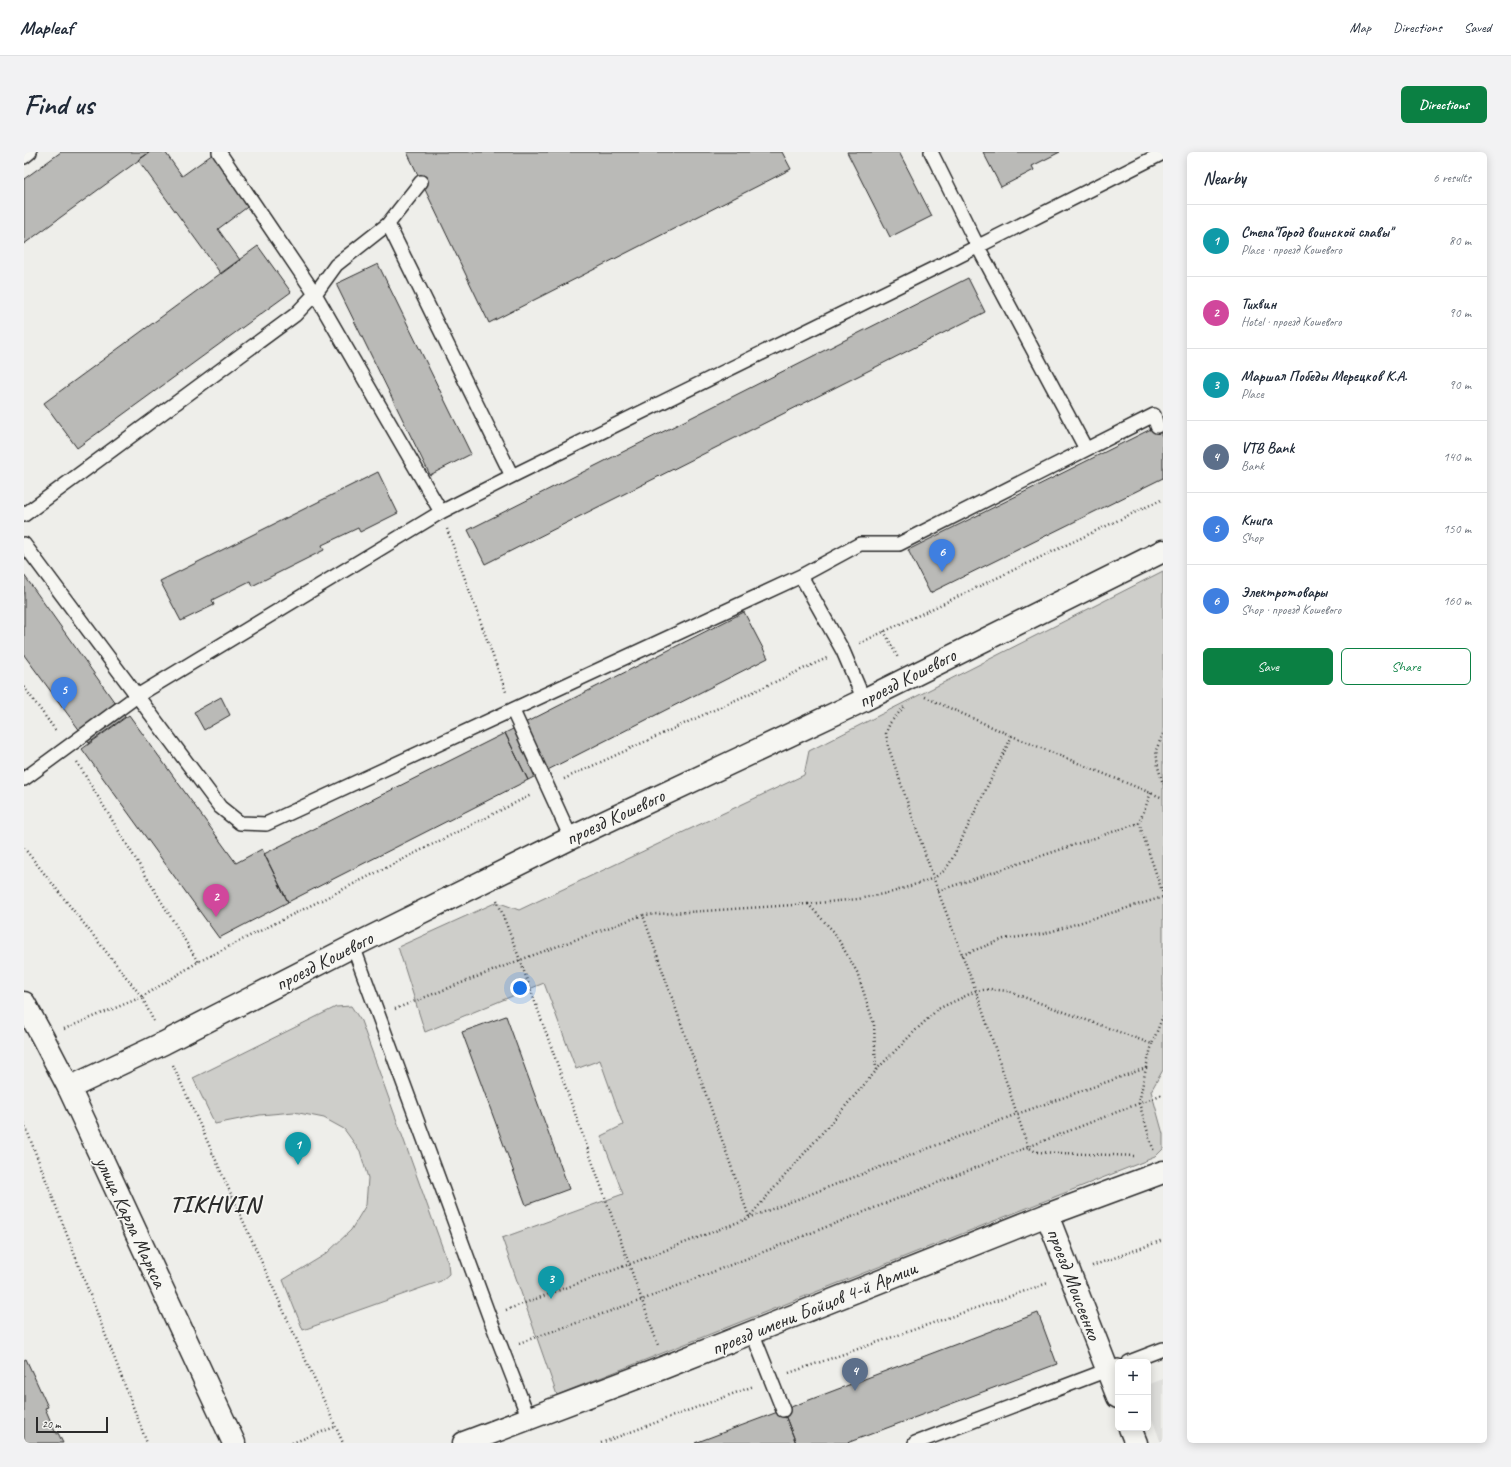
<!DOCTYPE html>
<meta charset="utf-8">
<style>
:root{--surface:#fff;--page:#f2f2f3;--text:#1f2937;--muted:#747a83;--line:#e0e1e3;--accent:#0b8043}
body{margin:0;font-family:Caveat,sans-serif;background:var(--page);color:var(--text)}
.controls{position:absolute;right:12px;bottom:12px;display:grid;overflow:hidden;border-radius:6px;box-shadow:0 2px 10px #0003}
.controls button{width:36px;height:36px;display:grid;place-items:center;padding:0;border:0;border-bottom:1px solid var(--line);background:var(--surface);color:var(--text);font:20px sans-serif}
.scale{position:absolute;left:12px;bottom:10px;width:72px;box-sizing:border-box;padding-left:4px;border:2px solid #2b2b2b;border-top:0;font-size:11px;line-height:14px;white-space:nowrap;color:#2b2b2b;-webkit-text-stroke:3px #f6f6f2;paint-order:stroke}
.you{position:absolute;left:496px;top:836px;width:14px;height:14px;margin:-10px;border:3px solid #fff;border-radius:50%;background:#1a73e8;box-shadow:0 0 0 6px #1a73e833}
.badge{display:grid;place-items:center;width:26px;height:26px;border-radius:50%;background:var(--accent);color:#fff;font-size:13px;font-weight:700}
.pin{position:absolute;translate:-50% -33px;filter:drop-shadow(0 1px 2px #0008)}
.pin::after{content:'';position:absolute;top:21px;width:14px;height:12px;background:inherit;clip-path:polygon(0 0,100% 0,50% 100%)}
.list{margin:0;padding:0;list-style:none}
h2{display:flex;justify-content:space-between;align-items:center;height:52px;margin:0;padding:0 16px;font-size:17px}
h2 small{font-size:13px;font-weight:400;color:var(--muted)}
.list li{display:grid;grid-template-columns:26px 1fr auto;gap:12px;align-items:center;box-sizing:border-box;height:72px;padding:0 16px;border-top:1px solid var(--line)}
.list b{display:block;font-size:15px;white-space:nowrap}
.list p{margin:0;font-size:13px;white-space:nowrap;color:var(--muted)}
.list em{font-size:13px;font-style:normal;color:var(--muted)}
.actions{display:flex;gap:8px;padding:12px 16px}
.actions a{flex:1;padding:9px 0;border:1px solid var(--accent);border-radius:6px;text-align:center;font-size:14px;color:var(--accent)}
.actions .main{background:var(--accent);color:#fff}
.map{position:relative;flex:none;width:1139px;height:1291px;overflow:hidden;border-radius:6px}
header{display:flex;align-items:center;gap:24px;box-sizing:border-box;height:56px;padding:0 20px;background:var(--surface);border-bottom:1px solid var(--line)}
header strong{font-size:19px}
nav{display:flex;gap:22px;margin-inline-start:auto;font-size:14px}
.intro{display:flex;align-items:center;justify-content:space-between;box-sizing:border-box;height:96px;padding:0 24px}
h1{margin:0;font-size:28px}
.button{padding:10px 18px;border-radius:6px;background:var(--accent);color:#fff;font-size:14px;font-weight:700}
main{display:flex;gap:24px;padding:0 24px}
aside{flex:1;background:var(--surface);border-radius:6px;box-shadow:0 2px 10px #0003}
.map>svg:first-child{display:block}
.built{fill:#dededb}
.green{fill:#cececa;stroke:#7c7c7a}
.building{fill:#babab7;stroke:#2b2b2b}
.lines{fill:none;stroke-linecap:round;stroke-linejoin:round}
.lane-casing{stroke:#2b2b2b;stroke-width:16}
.street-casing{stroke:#2b2b2b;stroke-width:25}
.secondary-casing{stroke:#2b2b2b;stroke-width:25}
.primary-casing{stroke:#2b2b2b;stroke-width:25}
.path{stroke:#2b2b2b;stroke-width:2.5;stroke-dasharray:1 3;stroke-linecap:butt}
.lane{stroke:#f6f6f2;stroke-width:13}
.street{stroke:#f6f6f2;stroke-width:22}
.secondary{stroke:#f6f6f2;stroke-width:22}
.primary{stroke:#f6f6f2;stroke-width:22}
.labels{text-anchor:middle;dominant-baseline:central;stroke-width:3.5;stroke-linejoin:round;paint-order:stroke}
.street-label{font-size:20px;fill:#2b2b2b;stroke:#f6f6f2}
.district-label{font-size:24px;font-weight:bold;letter-spacing:1px;fill:#2b2b2b;stroke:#f6f6f2}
</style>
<header>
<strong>Mapleaf</strong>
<nav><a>Map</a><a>Directions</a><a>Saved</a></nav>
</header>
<div class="intro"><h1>Find us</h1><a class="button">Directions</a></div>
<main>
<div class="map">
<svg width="1139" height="1291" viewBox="0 0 1139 1291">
<rect width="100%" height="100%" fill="#eeeeea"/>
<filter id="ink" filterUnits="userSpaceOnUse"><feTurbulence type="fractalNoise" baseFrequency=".025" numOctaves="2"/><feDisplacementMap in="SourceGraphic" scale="8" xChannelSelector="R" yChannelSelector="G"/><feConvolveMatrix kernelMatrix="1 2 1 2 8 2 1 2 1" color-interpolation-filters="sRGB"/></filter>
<g filter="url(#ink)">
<path class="built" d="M1139,1227V1291H1137L1124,1256V1233Z"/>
<path class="green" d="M1139,419V918L1127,939L1139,982V997L1131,1005L533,1243L478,1086L599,1042L577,984L599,973L576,908L552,917L520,831L401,880L374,795L473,750L495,758L780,623L785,599Z
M327,854L337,869L424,1111L425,1122L417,1129L279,1178L259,1128L302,1102L327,1078L342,1053L344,1026L336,999L320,977L300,966L270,960L236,963L191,972L169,926L312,855Z"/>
<path class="building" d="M37,0H126L0,92V27Z
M126,0H141L158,24L189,2L226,53L194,77L216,108L197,122L114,8Z
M383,0H758L767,17L465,171Z
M823,0H875L908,64L866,85Z
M959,0H1036L1008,14L1010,18L977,35Z
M234,94L267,140L53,296L20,251Z
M354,112L447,302L406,323L312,132Z
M944,126L961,160L461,412L444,378Z
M1133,274L1139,286V326L906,441L884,398Z
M354,320L374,361L336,380L334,376L298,393L300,398L228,434L226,429L188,448L190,453L157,469L136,429Z
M0,423L101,565L65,591L0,503Z
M720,460L744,506L504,628L481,581Z
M197,545L206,563L180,578L170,560Z
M105,563L212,711L238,697L264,750L195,786L58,597Z
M481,581L504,628L264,750L240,702Z
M482,864L545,1037L502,1053L438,880Z
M1014,1161L1033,1212L823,1291H772L759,1258Z
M2,1207L24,1255L21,1256L32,1282L34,1281L39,1291H0V1208Z
M759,1258L772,1291H671Z"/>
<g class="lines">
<g class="lane-casing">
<path id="lane" d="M195,0L291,142L417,360
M907,0L954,95L1062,297
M0,5L6,0
M364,72L488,324L925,109L1139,1
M0,363L271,163L291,142L312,113L364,72L397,30
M0,392L196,655L216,671L242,672L777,424
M840,548L819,499L777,424L836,392H875L1130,263L1133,274
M489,559L547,686
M0,627L113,544L417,360L488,324
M329,794L465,1164L505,1267
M728,1180L759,1258
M1105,1210L1139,1197
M891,1291L1094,1214"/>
</g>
<g class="street-casing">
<path id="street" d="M45,936L140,891L329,794L547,686L840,548L1139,399
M1023,1063L1094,1245
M1106,1276L1112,1291"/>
</g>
<g class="secondary-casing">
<path id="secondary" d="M440,1291L641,1215L1023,1063L1139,1020"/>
</g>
<g class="primary-casing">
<path id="primary" d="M0,851L19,886L45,936L210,1291"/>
</g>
<path class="path" d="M423,377L482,540
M860,479L874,506
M836,491L1139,347
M0,535L32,579
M901,545L988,584
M880,555L866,571L862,581L864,594L914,739L952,839L1004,995L1139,942
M1139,582L1132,598L1134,615L1139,632
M53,610L174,810
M540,627L803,506
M1127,641L1115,671L1139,742
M0,696L118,845L130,870
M914,739L1115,671
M473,748L496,808L634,1193
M784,752L810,780L833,820L850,872L852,919L725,1065L619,763Z
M784,752L834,747L869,740L910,726L920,719L926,711L988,584L1139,646
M938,803L980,787L1019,782L1139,745
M371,857L496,808L619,763
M40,877L118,845L174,810L507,643
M149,913L319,1291
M1122,916L1128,892
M852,918L894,876L914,857L952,839L966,837L983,839L1128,892L1139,864
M0,971L123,1291
M1068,1114L1139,1088
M482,1158L606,1112L993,962L1122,916L1115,951L1130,1000
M495,1191L618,1148L1004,995L1012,1000L1112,1004
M765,1221L1024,1131
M268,1291L311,1275
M577,1291L730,1234"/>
<use href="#lane" class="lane"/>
<use href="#street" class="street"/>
<use href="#secondary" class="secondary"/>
<use href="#primary" class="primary"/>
</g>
</g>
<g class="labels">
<g class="street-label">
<text transform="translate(883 526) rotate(-27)">проезд Кошевого</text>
<text transform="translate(591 665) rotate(-25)">проезд Кошевого</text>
<text transform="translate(300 809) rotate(-27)">проезд Кошевого</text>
<text transform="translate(107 1070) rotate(65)">улица Карла Маркса</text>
<text transform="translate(1050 1132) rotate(69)">проезд Моисеенко</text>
<text transform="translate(790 1156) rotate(-22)">проезд имени Бойцов 4-й Армии</text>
</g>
<g class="district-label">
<text x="191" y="1052">TIKHVIN</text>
</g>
</g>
</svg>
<div class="controls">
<button>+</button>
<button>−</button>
</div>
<div class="scale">20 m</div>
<div class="you"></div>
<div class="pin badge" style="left:274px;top:1013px;background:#0f9aa8">1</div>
<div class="pin badge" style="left:192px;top:765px;background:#d1479c">2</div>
<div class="pin badge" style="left:527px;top:1147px;background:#0f9aa8">3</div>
<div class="pin badge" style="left:831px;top:1239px;background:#5c6f8a">4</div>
<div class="pin badge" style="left:40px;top:558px;background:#3f7fe0">5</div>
<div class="pin badge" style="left:918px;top:420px;background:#3f7fe0">6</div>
</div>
<aside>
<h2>Nearby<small>6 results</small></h2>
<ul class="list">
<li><span class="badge" style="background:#0f9aa8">1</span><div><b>Стела&quot;Город воинской славы&quot;</b><p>Place · проезд Кошевого</p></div><em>80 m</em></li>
<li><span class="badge" style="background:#d1479c">2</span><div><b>Тихвин</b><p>Hotel · проезд Кошевого</p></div><em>90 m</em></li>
<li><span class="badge" style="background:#0f9aa8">3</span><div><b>Маршал Победы Мерецков К.А.</b><p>Place</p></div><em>90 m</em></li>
<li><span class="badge" style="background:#5c6f8a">4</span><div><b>VTB Bank</b><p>Bank</p></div><em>140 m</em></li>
<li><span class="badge" style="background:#3f7fe0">5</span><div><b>Книга</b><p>Shop</p></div><em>150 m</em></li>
<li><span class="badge" style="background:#3f7fe0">6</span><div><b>Электротовары</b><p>Shop · проезд Кошевого</p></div><em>160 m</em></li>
</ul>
<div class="actions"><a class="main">Save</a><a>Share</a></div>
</aside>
</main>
